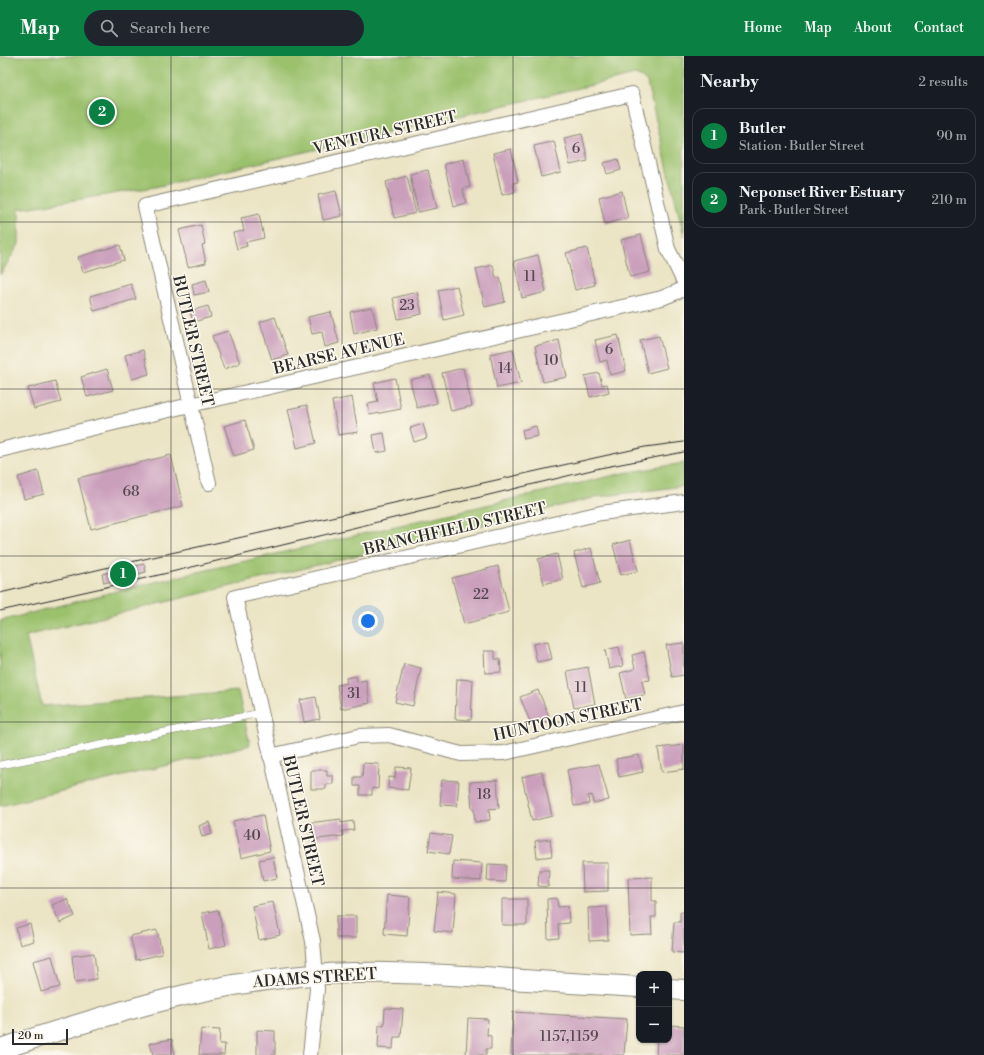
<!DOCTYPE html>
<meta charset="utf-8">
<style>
:root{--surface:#171b24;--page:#20242c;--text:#f1f3f6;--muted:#9ea1a6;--line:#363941;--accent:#0b8043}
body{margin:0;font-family:"Libre Bodoni",serif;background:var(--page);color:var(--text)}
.controls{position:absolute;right:12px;bottom:12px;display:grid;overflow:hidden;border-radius:8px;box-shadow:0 1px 3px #0004}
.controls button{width:36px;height:36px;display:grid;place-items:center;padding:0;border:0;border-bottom:1px solid var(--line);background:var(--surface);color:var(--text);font:20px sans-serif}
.scale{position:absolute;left:12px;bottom:10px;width:56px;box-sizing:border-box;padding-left:4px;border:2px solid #2b2b2b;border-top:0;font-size:11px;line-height:14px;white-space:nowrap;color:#2b2b2b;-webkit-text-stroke:3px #fbf7ec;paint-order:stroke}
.you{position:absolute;left:368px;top:565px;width:14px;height:14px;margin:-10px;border:3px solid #fff;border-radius:50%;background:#1a73e8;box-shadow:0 0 0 6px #1a73e833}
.badge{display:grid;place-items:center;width:26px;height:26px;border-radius:50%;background:var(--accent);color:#fff;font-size:13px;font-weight:700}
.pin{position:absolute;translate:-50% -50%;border:2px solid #fff;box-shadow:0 1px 4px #0006}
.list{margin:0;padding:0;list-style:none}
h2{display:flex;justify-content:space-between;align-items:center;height:52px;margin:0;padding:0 16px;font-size:17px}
h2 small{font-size:13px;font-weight:400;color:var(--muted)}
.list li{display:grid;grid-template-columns:26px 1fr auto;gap:12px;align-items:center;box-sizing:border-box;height:56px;margin:0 8px 8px;padding:0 8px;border:1px solid var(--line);border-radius:12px}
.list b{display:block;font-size:15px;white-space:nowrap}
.list p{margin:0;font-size:13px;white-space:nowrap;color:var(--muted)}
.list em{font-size:13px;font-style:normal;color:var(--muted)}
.icon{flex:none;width:22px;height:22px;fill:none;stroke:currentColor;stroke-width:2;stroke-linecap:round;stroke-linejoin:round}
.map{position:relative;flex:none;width:684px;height:999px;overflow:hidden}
header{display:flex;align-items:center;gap:24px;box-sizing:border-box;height:56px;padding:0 20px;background:var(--accent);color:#fff}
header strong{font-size:19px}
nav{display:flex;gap:22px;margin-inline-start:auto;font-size:14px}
.search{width:280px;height:36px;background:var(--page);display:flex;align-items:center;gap:10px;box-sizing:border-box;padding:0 14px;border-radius:22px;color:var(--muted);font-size:15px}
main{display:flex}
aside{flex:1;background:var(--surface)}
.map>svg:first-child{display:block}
.green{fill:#9bc16d;stroke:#63764c}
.building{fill:#ca9fbc}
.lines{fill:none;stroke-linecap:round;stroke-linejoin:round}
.service-casing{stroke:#8b8878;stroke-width:8}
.minor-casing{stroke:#8b8878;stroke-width:16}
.secondary-casing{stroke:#8b8878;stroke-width:22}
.service{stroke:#fff;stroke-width:7}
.minor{stroke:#fff;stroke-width:14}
.secondary{stroke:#fff;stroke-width:20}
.tram{stroke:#2b2b2b;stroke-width:1}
.grid{fill:none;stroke:#2b2b2b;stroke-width:1;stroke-opacity:0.55}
.labels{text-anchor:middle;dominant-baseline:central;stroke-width:3.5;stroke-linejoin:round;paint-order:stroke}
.number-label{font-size:14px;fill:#53484f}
.street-label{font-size:16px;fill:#2b2b2b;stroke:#fbf7ec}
</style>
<header>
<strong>Map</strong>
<div class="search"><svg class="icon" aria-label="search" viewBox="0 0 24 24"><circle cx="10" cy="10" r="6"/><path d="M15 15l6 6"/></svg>Search here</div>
<nav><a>Home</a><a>Map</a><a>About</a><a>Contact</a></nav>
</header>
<main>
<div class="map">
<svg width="684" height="999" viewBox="0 0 684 999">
<rect width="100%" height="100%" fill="#fbf7ec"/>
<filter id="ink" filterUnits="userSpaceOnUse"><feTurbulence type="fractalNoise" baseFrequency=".025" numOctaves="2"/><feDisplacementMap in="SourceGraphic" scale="8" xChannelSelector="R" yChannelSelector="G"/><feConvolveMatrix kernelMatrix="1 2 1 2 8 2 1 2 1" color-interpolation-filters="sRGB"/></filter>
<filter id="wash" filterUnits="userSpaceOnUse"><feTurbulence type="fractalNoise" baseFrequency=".012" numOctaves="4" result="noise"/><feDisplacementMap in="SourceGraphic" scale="16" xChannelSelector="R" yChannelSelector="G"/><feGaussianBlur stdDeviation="0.9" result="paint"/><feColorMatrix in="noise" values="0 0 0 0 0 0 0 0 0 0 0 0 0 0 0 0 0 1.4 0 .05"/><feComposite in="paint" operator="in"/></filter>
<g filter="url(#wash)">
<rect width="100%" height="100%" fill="#ebe4c5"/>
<path class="green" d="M0,0H684V180L647,27L642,22L635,19L155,131L19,153V188L0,219Z
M684,407V430L597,441L26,580L42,650L238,635L250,689L0,750V565L125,533L624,417Z"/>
<g id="blocks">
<path class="building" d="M582,78L588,105L570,109L564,82Z
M554,85L561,116L541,121L534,90Z
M511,93L518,126L513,127L515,136L502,139L493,97Z
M464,103L470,131L463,133L466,147L454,150L444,108Z
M618,103L621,114L607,118L604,107Z
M428,114L437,152L418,156L410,118Z
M407,120L416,157L394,162L386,126Z
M336,135L342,160L323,164L318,139Z
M622,135L628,162L605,168L599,141Z
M259,158L264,182L246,186L247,190L237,193L233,177L244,175L241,162Z
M201,169L205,188L202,189L206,207L188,211L179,174Z
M641,179L650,216L630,221L621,184Z
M120,189L124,204L83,216L78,201Z
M587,192L595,229L575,234L566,197Z
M538,199L546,236L522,242L514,205Z
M493,209L496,222L500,221L505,246L485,251L476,213Z
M206,224L209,236L194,239L192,228Z
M131,228L136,243L94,255L90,240Z
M457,230L464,259L444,264L438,234Z
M417,236L422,258L398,263L393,242Z
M208,250L211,261L193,266L190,255Z
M372,251L377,272L354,278L350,256Z
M331,256L339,287L325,291L322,276L312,278L308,261Z
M275,261L288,299L272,304L260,266Z
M228,275L240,307L224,313L212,280Z
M618,279L626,315L610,319L607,304L600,306L595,284Z
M659,280L667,312L648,317L640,284Z
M559,284L567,321L543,326L535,290Z
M513,293L521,327L497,332L490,298Z
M143,294L149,318L132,323L125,299Z
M463,312L472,350L451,355L442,317Z
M107,313L113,334L87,341L81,321Z
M599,317L602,329L607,328L609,336L590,341L585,320Z
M430,319L437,347L417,352L410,324Z
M395,322L401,353L370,359L368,348L378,346L374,327Z
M55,325L61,346L34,353L28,332Z
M352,341L358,376L338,379L332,345Z
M307,349L316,387L297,392L288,353Z
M245,364L254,394L234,400L224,370Z
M423,368L427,382L414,386L410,372Z
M536,370L538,380L524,383L522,374Z
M384,377L387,395L376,397L373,379Z
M171,399L183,450L91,473L78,422Z
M38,415L44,438L24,443L18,421Z
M630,484L638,515L621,519L613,489Z
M591,492L600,527L583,532L574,497Z
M557,498L563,523L544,528L538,503Z
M144,508L146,516L104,527L102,518Z
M498,510L509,556L464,568L452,522Z
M548,585L552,603L537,606L533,588Z
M684,587V619L672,621L666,589Z
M619,591L623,610L609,613L605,594Z
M484,595H495V603H500L501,616L485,617Z
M644,596L650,624L642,625L645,639L626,643L620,617L635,613L632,599Z
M404,608L421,612L413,650L395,646Z
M588,611L595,648L574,652L567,615Z
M356,620L357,626L366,624L370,647L341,653L337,629L347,627L346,622Z
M457,623L473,624L471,664L455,663Z
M538,634L549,660L531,668L520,641Z
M316,641L320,663L304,666L300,644Z
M684,689V713L662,716L658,692Z
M639,699L643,716L619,721L616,703Z
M363,707L379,708L378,733L372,732V739H360V730H354V721H362Z
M599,708L609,744L593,747L592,739L588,740L589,748L574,750L567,714Z
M396,711L411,712L408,734L388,732L389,721L395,722Z
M311,714H327V720H333V728H326V733H311Z
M542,716L552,760L532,765L522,721Z
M442,724L459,725L457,750L440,749Z
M497,724L499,752L489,753L490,764L475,766L474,753H472L470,726Z
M263,759L270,795L241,802L233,765Z
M341,763V767L353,765L354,774L342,775L343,780L310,784L308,767Z
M209,766L212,778L202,781L199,770Z
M431,777L452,780L449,798L428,795Z
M550,783L552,800L537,802L535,785Z
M273,801L277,822L263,825L259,804Z
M453,805L482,807L481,825L452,823Z
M582,807H608V835L583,836Z
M488,808L506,809L505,826L487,825Z
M539,814H549L548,831L538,830Z
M652,821V845H656V861H651L652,878L630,879L628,822Z
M438,836L456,838L453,877L434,875Z
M387,839L410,841L407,880L384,878Z
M557,842L558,851L568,850L569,867L558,868L559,882L548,883L547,843Z
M67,843L75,860L60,867L52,849Z
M502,843H527V869H502Z
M273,846L280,879L259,884L252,850Z
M607,851L608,884L589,885L588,852Z
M218,854L226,889L209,893L202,857Z
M680,856H684V897L672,896L674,866H680Z
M336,860H356V882H336Z
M30,868L34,885L20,889L16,872Z
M157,874L162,898L136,904L130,880Z
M94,897L97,923L75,926L72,900Z
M52,900L60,931L41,936L33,905Z
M385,952L403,953L401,981H394L393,993L378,992L379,969H384Z
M513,956L627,963L624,999H511Z
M468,962L488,963L487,979L491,980V993H486V999H466Z
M669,969L684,970V999H656L657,984H669Z
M201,973L220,974L219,988H225L224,999H199Z
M257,974L275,975V999H257Z
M172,983L175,999H153L150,987Z"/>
</g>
</g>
<g filter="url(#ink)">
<use href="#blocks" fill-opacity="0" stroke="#8b8878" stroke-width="1"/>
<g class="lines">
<g class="service-casing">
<path id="service" d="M0,709L261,657"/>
</g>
<g class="minor-casing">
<path id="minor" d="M0,394L190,349L662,242L684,233
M209,427L145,150L632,38L668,193L684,226
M270,700L359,680L389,679L461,698L504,697L684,656
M310,999L317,933L313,885L235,541L601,457L684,446"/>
</g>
<g class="secondary-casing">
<path id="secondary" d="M669,933L684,934
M0,993C95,963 191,931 291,921C355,914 419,917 483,921C535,925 587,928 639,931"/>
</g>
<use href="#service" class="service"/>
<use href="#minor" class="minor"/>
<use href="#secondary" class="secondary"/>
<path class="tram" d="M0,537L122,508L599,401L645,391L684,386
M0,555L159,519L600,412L684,396"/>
</g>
</g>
<path class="grid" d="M171,0V999M342,0V999M513,0V999M0,166H684M0,333H684M0,500H684M0,666H684M0,832H684"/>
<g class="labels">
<g class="number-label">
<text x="576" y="93">6</text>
<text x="530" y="221">11</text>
<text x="407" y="250">23</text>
<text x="609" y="294">6</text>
<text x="551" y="305">10</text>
<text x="505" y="313">14</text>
<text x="131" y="436">68</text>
<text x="481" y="539">22</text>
<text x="581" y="632">11</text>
<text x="354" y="638">31</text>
<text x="484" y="739">18</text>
<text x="252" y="780">40</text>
<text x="569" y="981">1157,1159</text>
</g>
<g class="street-label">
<text transform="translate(385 77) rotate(-13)">VENTURA STREET</text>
<text transform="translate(193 285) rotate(77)">BUTLER STREET</text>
<text transform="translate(339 298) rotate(-13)">BEARSE AVENUE</text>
<text transform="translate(455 473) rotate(-13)">BRANCHFIELD STREET</text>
<text transform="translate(568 664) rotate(-12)">HUNTOON STREET</text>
<text transform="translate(303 765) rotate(77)">BUTLER STREET</text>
<text transform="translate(315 922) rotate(-4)">ADAMS STREET</text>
</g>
</g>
</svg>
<div class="controls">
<button>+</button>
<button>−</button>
</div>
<div class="scale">20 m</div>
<div class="you"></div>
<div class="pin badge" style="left:123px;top:518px">1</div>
<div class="pin badge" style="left:102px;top:56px">2</div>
</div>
<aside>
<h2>Nearby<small>2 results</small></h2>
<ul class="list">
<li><span class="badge">1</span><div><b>Butler</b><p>Station · Butler Street</p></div><em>90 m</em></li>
<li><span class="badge">2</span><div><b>Neponset River Estuary</b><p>Park · Butler Street</p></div><em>210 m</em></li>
</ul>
</aside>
</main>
